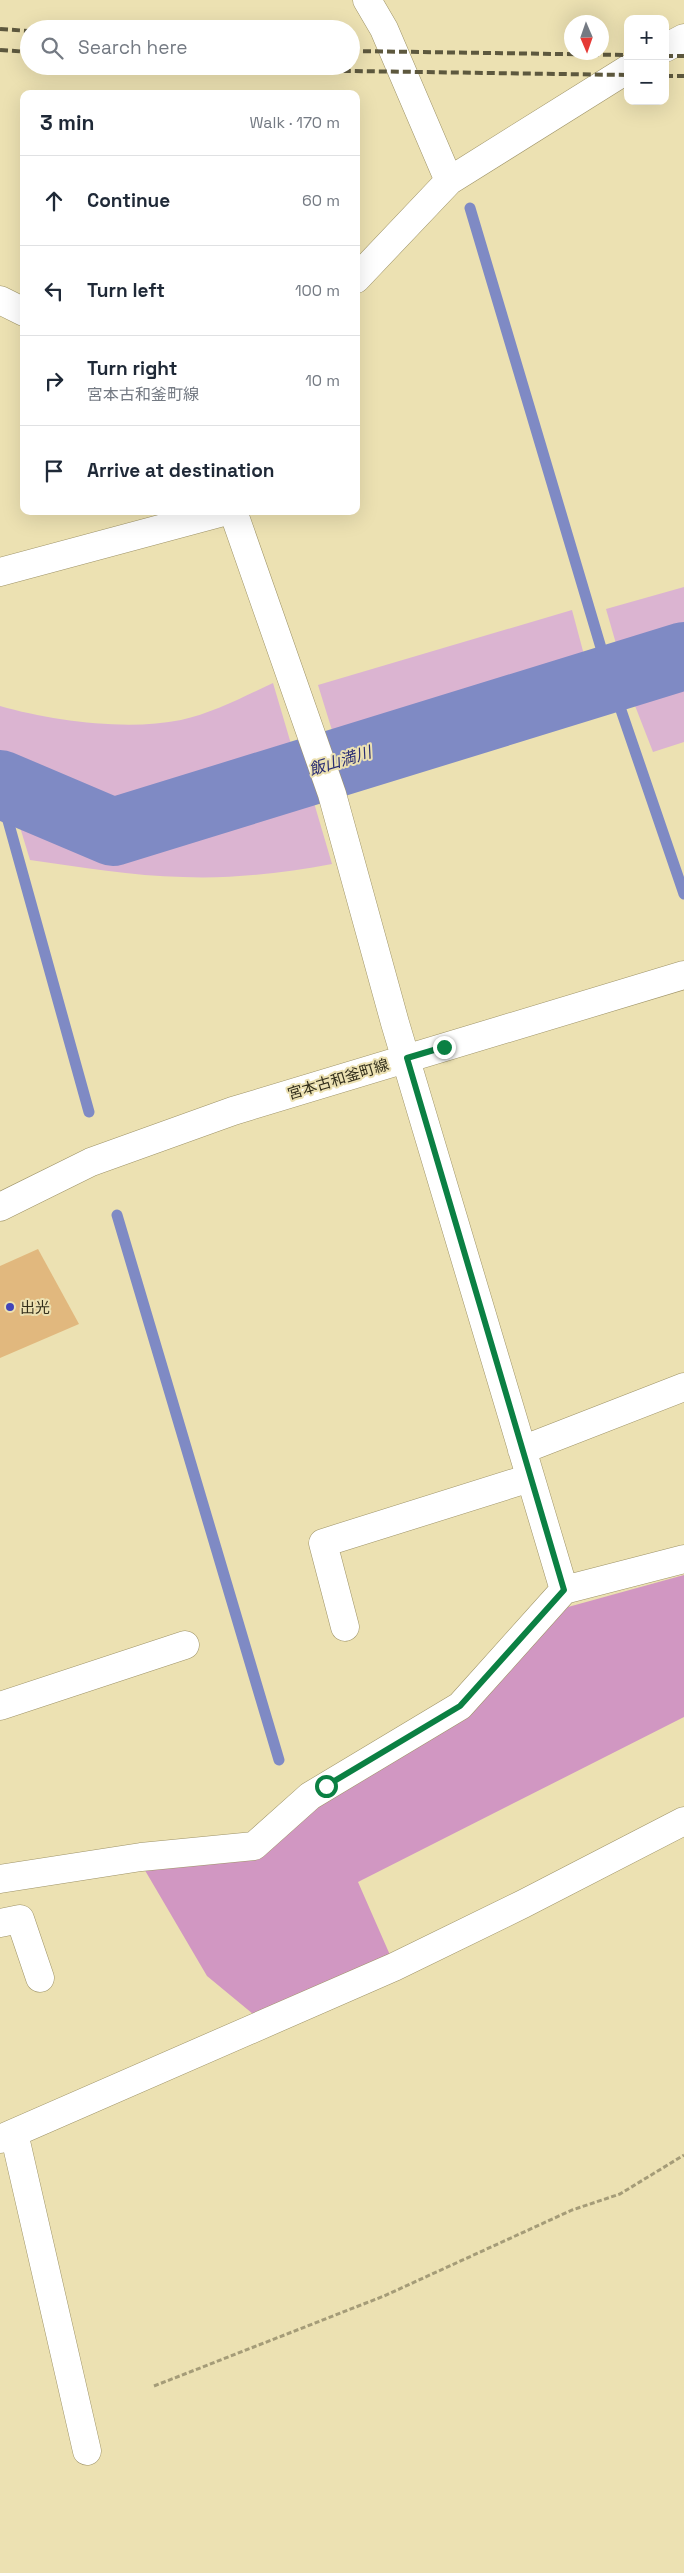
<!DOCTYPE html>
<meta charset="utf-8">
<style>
:root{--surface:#fff;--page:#f2f2f3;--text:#1f2937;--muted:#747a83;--line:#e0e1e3}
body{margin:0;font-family:"Space Grotesk","Noto Sans JP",sans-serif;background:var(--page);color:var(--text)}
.controls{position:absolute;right:15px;top:15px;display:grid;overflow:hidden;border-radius:10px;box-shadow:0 5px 20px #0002}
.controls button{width:45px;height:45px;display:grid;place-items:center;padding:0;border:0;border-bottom:1px solid var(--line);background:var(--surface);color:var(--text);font:25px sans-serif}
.compass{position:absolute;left:564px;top:15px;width:45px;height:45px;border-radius:50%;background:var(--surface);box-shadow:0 5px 20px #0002;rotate:178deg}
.stop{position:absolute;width:15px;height:15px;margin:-11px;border:4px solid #0b8043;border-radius:50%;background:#fff}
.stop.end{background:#0b8043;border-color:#fff;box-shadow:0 1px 5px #0008}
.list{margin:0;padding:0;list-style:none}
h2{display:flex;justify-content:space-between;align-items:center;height:65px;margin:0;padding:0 20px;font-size:21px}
h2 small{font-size:16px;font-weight:400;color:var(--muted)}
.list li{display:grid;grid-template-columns:32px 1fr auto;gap:15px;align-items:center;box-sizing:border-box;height:90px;padding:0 20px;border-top:1px solid var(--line)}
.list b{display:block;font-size:19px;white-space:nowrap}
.list p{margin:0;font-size:16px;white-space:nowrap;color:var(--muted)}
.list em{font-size:16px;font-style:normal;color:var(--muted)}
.icon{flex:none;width:28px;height:28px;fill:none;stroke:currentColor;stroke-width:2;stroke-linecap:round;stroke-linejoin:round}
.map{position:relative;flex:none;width:684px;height:2573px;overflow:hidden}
.search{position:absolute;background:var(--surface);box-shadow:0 5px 20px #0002;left:20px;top:20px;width:340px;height:55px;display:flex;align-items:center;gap:12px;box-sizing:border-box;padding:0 18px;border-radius:28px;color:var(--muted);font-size:19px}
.panel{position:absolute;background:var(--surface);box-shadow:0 5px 20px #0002;left:20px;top:90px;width:340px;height:425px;border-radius:10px}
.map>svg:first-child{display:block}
.green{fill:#dbb4d1}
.forest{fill:#d197c2}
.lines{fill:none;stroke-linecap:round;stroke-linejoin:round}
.stream{stroke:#7f8ac4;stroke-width:11}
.river{stroke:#7f8ac4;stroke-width:68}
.building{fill:#e1b87e}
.minor-casing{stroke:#9e9367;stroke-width:29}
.path{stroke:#a59c78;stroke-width:3;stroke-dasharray:5 2.5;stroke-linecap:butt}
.minor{stroke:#fff;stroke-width:28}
.rail{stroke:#5d583e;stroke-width:4;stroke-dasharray:8 4;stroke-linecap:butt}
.route{stroke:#0b8043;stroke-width:6}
.poi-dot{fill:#4244b9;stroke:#ece1b2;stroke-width:2}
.labels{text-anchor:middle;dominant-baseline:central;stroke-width:4;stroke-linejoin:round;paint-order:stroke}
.street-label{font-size:15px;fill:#322e1b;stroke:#ece1b2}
.poi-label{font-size:15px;fill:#322e1b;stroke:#ece1b2;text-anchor:start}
.water-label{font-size:16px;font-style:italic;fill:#292d73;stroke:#ece1b2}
</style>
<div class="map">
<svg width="684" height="2573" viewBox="0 0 684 2573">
<rect width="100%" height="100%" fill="#ece1b2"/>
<path class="green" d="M684,587V634L619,654L606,609Z
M572,610L587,666L335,740L318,685Z
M684,682V742L653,752L632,698Z
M273,683L294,754L114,810L0,760V706C52,721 127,731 181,720C213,713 243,697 273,683Z
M312,796L332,864C283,873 233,879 183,877C132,876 81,867 30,860L16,814L111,851Z"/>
<path class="forest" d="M684,1575V1717L358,1882L390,1955L253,2014L207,1976L143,1867L259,1858L319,1802L467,1714L568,1607Z"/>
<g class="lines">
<path class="stream" d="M470,208L610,678L684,894
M0,792L89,1112
M117,1215L279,1760"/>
<path class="river" d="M0,784L113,832L684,656"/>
</g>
<path class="building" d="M38,1249L79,1324L0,1358V1266Z"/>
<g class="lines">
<g class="minor-casing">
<path id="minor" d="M367,0L384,29L449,181
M665,48L684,38
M356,279L449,181L628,69
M0,300L24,312
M233,511L332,794L395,1023L564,1590
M0,572L227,511
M0,1207L91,1162L233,1111L684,975
M522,1450L684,1387
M345,1627L323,1543L530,1478
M0,1706L185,1645
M0,1879L141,1857L254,1846L310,1796L460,1706L564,1590L684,1559
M0,1923L20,1919L40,1978
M14,2133L87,2451
M0,2139L394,1967L523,1904L684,1821"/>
</g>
<path class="path" d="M154,2386L384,2296L572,2210L620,2194L684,2155"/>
<use href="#minor" class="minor"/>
<path class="rail" d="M0,29L29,31
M0,50L29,52
M351,51L628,55
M665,56H684
M235,66L281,70L628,75
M665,76H684"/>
</g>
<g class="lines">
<path class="route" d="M326,1786L460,1706L564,1590L407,1058L444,1047"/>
</g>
<circle class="poi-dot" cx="10" cy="1307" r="5"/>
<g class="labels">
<g class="street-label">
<text transform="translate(338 1079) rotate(-17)">宮本古和釜町線</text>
</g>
<g class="poi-label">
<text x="20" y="1307">出光</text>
</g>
<g class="water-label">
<text transform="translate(340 761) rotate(-17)">飯山満川</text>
</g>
</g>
</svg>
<div class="controls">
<button>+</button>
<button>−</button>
</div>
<svg class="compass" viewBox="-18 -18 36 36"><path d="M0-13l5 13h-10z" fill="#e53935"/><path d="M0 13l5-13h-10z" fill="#747a83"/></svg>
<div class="stop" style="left:326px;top:1786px"></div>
<div class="stop end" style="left:444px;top:1047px"></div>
<div class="search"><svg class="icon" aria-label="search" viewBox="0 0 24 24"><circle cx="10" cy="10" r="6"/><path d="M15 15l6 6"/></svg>Search here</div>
<section class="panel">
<h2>3 min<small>Walk · 170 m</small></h2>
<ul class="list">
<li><svg class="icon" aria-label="ahead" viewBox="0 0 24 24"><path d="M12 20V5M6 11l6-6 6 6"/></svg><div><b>Continue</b></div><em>60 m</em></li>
<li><svg class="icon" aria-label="left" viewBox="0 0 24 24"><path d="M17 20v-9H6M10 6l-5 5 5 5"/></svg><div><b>Turn left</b></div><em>100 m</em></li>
<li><svg class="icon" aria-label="right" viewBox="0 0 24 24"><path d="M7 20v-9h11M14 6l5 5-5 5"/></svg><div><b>Turn right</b><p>宮本古和釜町線</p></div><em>10 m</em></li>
<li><svg class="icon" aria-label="arrive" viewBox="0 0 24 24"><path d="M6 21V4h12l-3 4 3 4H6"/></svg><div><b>Arrive at destination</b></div></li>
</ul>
</section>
</div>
